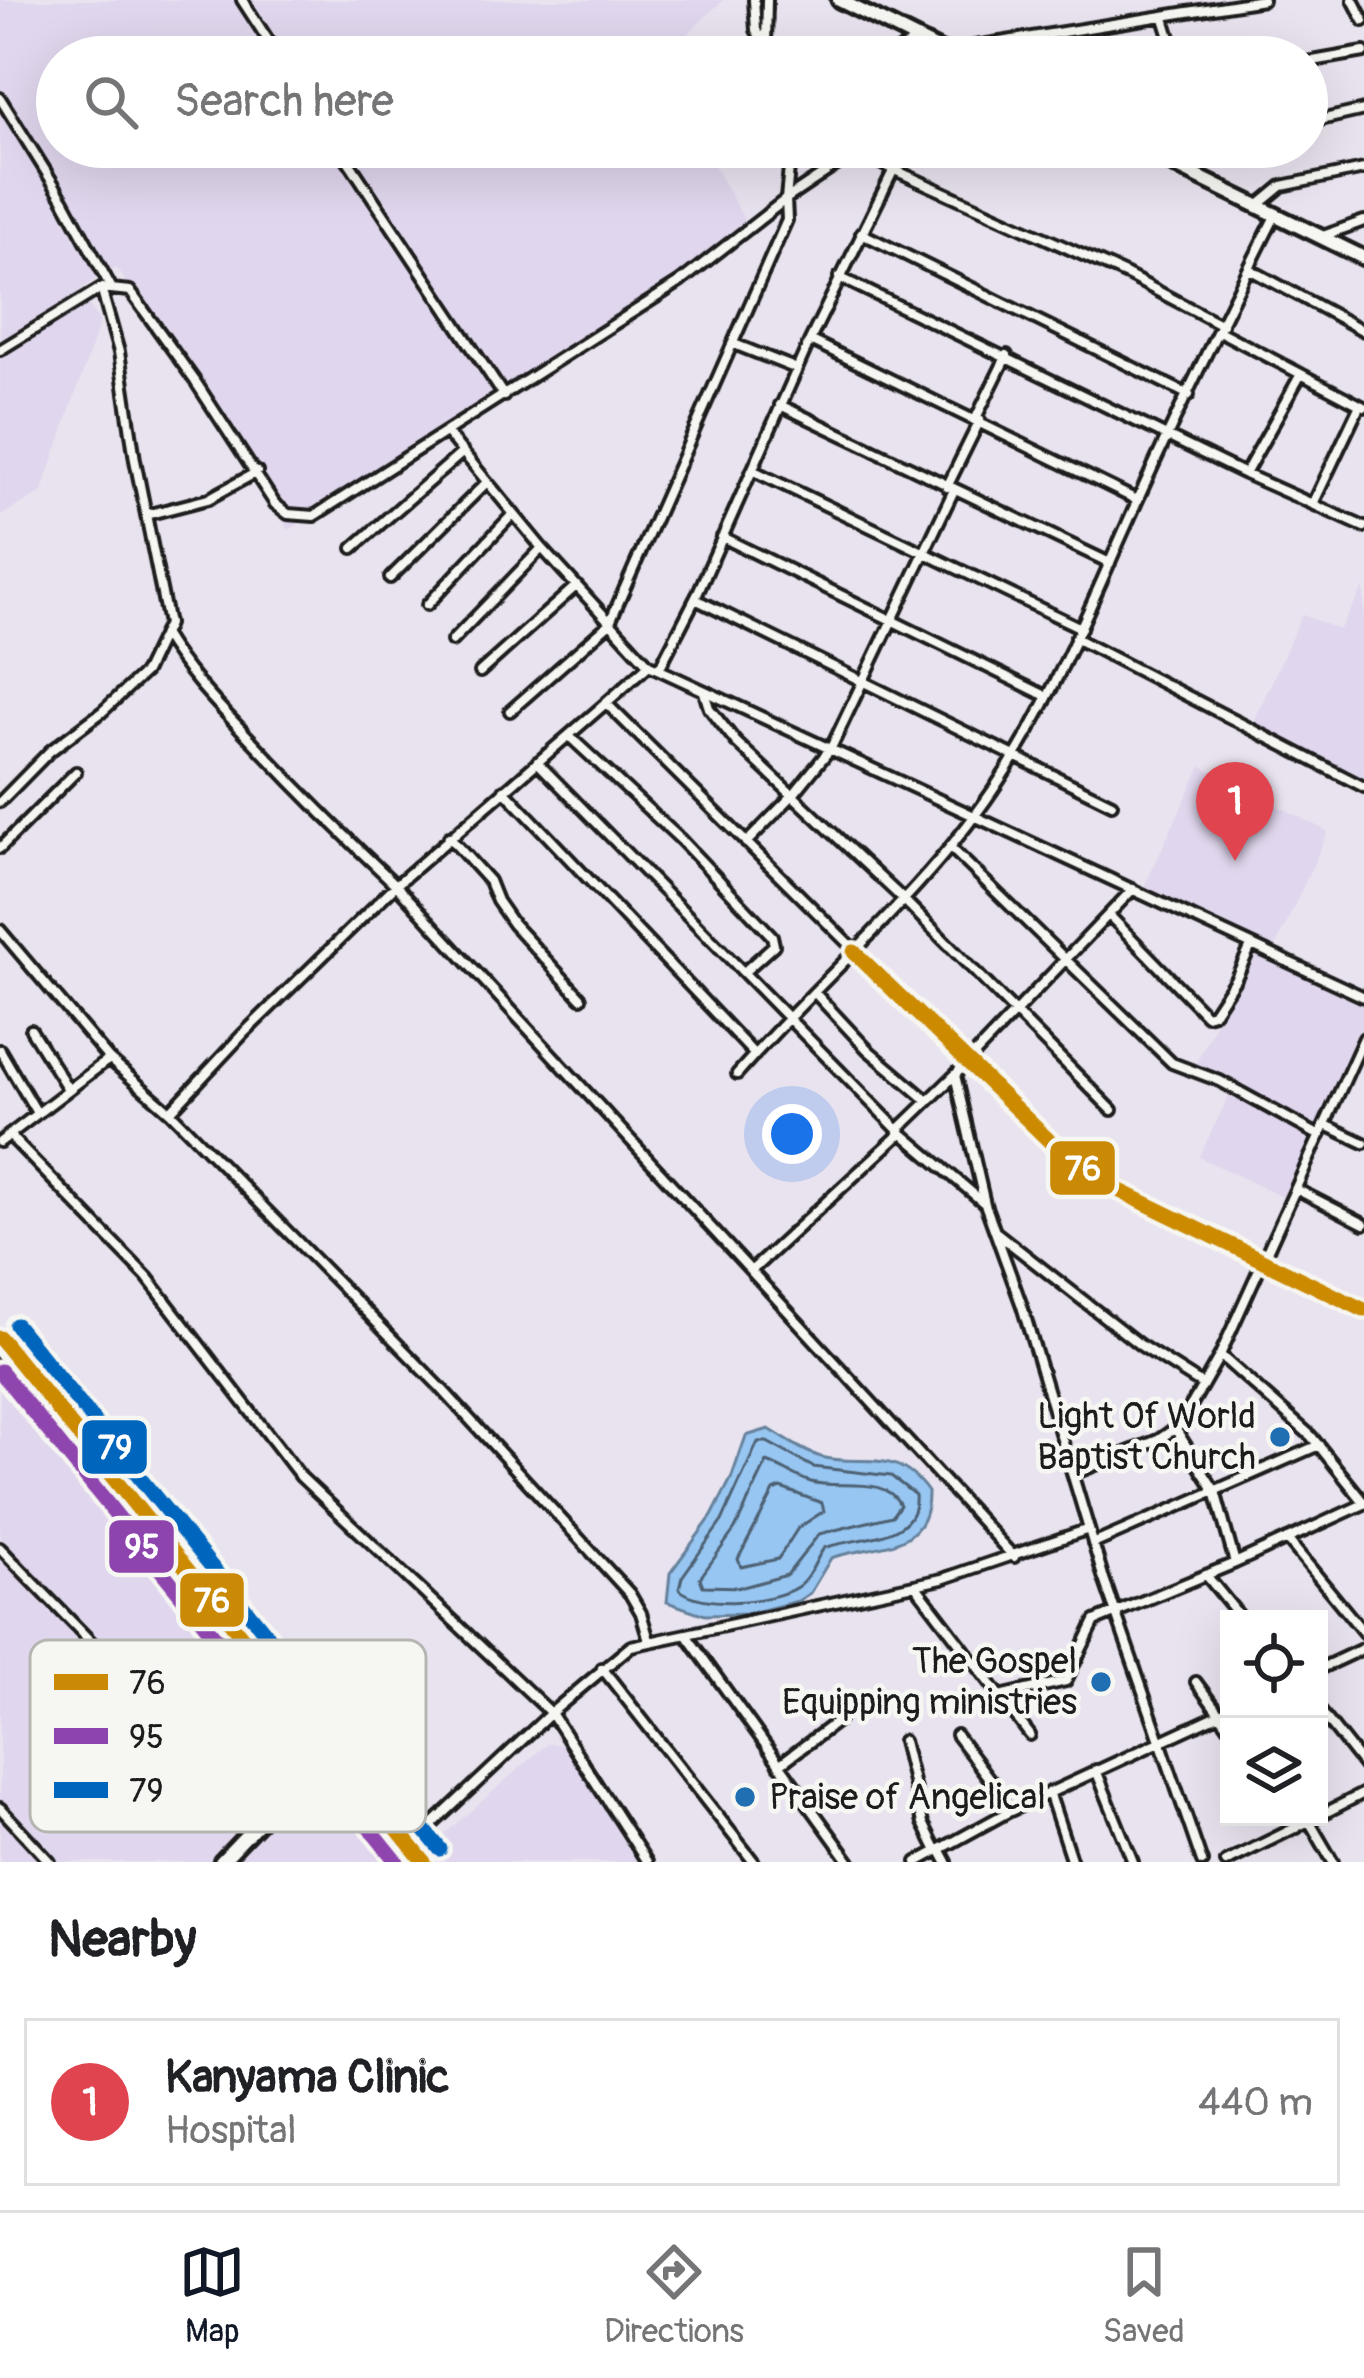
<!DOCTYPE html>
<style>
:root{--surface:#fff;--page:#f2f2f2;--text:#202124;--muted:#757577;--line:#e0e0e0;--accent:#111827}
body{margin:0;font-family:Pangolin,sans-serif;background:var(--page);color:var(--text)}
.controls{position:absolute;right:36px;bottom:36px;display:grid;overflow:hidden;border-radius:0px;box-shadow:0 12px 48px #0002}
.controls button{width:108px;height:108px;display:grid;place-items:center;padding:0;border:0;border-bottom:3px solid var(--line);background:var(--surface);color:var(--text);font:60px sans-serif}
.you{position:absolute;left:792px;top:1134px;width:42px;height:42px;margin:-30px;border:9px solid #fff;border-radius:50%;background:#1a73e8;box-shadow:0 0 0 18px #1a73e833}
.badge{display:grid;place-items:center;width:78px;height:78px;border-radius:50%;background:var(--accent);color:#fff;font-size:39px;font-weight:700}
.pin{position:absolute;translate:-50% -99px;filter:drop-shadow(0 3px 6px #0008)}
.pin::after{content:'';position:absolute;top:63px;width:42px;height:36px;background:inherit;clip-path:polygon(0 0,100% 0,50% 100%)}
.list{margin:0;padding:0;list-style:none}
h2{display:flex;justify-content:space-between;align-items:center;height:156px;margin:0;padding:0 48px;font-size:51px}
h2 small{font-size:39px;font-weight:400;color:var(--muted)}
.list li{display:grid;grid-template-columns:78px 1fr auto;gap:36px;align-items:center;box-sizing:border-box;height:168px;margin:0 24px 24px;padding:0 24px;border:3px solid var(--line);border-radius:0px}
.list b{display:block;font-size:45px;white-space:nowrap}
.list p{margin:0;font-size:39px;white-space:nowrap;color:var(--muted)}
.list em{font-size:39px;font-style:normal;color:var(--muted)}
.icon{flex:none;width:66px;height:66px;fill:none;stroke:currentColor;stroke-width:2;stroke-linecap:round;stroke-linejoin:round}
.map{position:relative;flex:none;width:1364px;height:1862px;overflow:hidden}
.search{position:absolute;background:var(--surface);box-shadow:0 12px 48px #0002;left:36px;right:36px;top:36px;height:132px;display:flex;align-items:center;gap:30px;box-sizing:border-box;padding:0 42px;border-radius:66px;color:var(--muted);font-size:45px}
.sheet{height:348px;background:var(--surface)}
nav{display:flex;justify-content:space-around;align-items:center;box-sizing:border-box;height:168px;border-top:3px solid var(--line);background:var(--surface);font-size:33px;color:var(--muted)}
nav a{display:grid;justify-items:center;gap:6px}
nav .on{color:var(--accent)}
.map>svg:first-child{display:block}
.built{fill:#e0d6ed}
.water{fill:#97c6f2;stroke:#66829c;stroke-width:3}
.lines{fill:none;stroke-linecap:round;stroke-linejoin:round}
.shore{stroke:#4d6072;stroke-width:3}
.stream{stroke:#66829c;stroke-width:3}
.street-casing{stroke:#1c1c1c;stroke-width:16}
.secondary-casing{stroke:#1c1c1c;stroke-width:21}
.primary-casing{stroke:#1c1c1c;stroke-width:21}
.street{stroke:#f6f6f2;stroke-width:8}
.secondary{stroke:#f6f6f2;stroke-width:12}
.primary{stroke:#f6f6f2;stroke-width:12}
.bus-1-casing{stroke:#f6f6f2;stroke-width:24}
.bus-2-casing{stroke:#f6f6f2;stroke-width:24}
.bus-3-casing{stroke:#f6f6f2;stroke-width:24}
.bus-1{stroke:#cb8a06;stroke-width:15}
.bus-2{stroke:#8e44ad;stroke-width:15}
.bus-3{stroke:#0065bd;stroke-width:15}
.poi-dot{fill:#1f6fb2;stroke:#f6f6f2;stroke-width:4.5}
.labels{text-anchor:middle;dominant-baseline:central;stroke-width:9;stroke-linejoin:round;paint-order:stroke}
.poi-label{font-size:36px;fill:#1c1c1c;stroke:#f6f6f2;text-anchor:end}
.key{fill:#f6f6f2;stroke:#b5b5b2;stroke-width:3}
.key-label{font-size:33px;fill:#1c1c1c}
.line-badge{stroke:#f6f6f2;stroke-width:4.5}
.badge-label{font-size:33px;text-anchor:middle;font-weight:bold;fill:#fff}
</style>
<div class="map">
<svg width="1364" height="1862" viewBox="0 0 1364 1862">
<rect width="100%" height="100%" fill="#e9e3ef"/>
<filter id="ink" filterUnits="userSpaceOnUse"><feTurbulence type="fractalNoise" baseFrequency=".00833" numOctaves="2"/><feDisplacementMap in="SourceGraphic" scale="24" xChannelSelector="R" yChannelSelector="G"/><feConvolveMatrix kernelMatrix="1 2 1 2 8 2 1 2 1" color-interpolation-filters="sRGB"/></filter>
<g filter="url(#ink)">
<path class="built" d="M0,0H723L664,57H57V147H704L753,236L289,530L116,267L79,290L100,322L42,492L0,516Z
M1364,587V786L1252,726L1302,614L1339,630Z
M1201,766L1328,832L1273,952L1142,891Z
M1252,949L1364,1003V1020L1291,1201L1199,1157L1230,1094L1192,1071Z
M0,1350L329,1747L416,1862H0Z
M547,1744H564L648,1862H445L432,1845Z"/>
<path class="water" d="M769,1429C785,1439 802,1451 821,1457C862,1468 895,1445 928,1492C929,1554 873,1543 831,1558L810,1593L798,1601L746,1614L705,1615L667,1602L670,1573L712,1516L731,1479L746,1436Z"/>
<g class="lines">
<path class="shore" d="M758,1442H767L813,1467L891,1476L915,1495C919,1542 855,1536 824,1548C815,1560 810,1579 797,1587C773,1603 700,1609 679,1589L682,1577L722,1521Z
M767,1462C782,1467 795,1477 811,1482C838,1490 885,1474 900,1505L892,1516L819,1534L787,1575L743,1587L703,1586L700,1578L735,1529Z
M781,1488L822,1503L824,1511L798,1528L778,1559L741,1567L738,1559L774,1491Z"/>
<path class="stream" d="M295,1722L319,1749
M325,1757L412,1862"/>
<g class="street-casing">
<path id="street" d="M242,0L279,57
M754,0L756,30L772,57
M1353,0L1364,21
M1164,18L1176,57
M766,46L767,0
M887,57L917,40
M910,57L928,46
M953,57L957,51L975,46L1263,0
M1307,62L1364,52
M0,98L63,199L111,287
M1307,123L1364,110
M339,147L504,396
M854,147L886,166L1127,275L1222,325
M1159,157L1201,147
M886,166L898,147
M1259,205L1282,186L1364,169
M861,233L1189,395
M1323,236L1364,221
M1251,270L1364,331
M839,277L1245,474L1364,527
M1219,331L1364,407
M810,340L1137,500
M734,344L797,369
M0,350L101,288L130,291L195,381L275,504L288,514L314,516L680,282L786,199L791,147
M780,405L1110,563
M976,418L1007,355
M447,433L542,548L649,665
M752,470L1081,628
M1245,474L1301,374
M947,487L980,420
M1313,504L1360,405
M146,515L208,499L257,472
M722,537L1046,696
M353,548L463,452
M390,578L487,482
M695,599L1112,804
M427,605L513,514
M163,634C187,674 221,708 252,741C299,791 347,839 396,885L1014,1557
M1075,638L1364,787
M452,641L542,548
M659,669L695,599L810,340L894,169
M480,672L576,586
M704,692L709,708L736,742L905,901L1112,1110
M606,703L649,665L1364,997
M510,711L609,624L787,220L786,199L859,150
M569,736L679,838L772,936L774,945L744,972
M537,762L898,1130L984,1203
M504,790L755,1055
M0,802L50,751L102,712L145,672L168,624L135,460L119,352L101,288
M449,837L489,881L497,901L513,924L581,998
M746,843L793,795L831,748L954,490
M950,847L1172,1063L1220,1081L1320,1136
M0,848L76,772
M1133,889L955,1075L985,1204L1022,1306L1103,1576L1202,1862
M1109,915L1206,1015L1213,1013L1236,978L1251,946
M0,930L109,1059L170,1112L441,1388L630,1594L641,1613L649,1640
M814,992L868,1050L928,1101
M31,1030L68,1089
M0,1050L37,1113
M737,1074C821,978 921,896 993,790C1053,702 1092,600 1136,504C1179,407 1227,311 1275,216
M170,1112L243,1034L396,885L606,703L1056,1150L1116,1189L1364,1310
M1326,1125L1364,1143
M898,1130L955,1075
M9,1135L147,1277L301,1477L551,1713L647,1862
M0,1142L109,1059
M1296,1189L1364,1224
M997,1233L1140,1345L1203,1385
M751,1271L901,1133
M1220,1355L1311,1436L1364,1502
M1176,1430L1215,1491L1235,1563
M1073,1474L1158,1440L1180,1425L1220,1355L1364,1038
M1287,1539L1364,1633
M1093,1544L1319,1445
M0,1548L262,1818
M1206,1575L1242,1619
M915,1585L1030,1735
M687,1636L850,1862
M602,1668L754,1862
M1319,1669L1364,1648
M1196,1682L1229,1727
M1000,1696L1066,1681L1095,1621L1235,1563L1364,1504
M1319,1709L1364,1766
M956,1735L991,1781L1008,1812
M903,1741L923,1823L937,1851
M779,1765L839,1720
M1096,1770L1133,1862
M1049,1792L1072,1862
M0,1808L50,1862
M1319,1816L1364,1793
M1291,1817L1297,1828
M1309,1821L1333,1862
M940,1849L947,1862
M404,1851L551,1713L631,1646L942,1579L1089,1529
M917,1862L1008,1812L1229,1710
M1226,1862L1317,1817"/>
</g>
<g class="secondary-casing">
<path id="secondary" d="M839,0L953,57
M1137,147L1364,258
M221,1862L330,1748"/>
</g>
<g class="primary-casing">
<path id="primary" d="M0,1338L424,1862
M0,1352L247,1655"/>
</g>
<use href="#street" class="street"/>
<use href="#secondary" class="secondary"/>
<use href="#primary" class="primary"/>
<g class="bus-1-casing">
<path id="bus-1" d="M854,952L1068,1159L1116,1189L1364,1310
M0,1338L424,1862"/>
</g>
<g class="bus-2-casing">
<path id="bus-2" d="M0,1371L397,1862"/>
</g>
<g class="bus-3-casing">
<path id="bus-3" d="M16,1325L440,1849"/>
</g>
<use href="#bus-1" class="bus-1"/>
<use href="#bus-2" class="bus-2"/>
<use href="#bus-3" class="bus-3"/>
</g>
</g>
<g class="poi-dot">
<circle cx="1280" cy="1437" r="12"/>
<circle cx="1101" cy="1682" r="12"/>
<circle cx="745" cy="1797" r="12"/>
</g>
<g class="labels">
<g class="poi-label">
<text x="1256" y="1416">Light Of World<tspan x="1256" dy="41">Baptist Church</tspan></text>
<text x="1077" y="1661">The Gospel<tspan x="1077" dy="41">Equipping ministries</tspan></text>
<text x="769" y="1797" text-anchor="start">Praise of Angelical</text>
</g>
</g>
<rect x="30" y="1640" width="396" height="192" rx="18" class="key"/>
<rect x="54" y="1674" width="54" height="16" fill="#cb8a06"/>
<rect x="54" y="1728" width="54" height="16" fill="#8e44ad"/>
<rect x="54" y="1782" width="54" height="16" fill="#0065bd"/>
<g class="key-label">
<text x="129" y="1694">76</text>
<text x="129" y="1748">95</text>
<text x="129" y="1802">79</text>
</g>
<g class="line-badge">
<rect x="1048" y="1139" width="69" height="58" rx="12" fill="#cb8a06"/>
<rect x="80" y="1418" width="69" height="58" rx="12" fill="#0065bd"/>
<rect x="107" y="1518" width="69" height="57" rx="12" fill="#8e44ad"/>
<rect x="178" y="1571" width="68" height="58" rx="12" fill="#cb8a06"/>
</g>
<g class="badge-label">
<text x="1083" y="1180">76</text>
<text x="115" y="1459">79</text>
<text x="142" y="1558">95</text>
<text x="212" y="1612">76</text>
</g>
</svg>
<div class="controls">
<button><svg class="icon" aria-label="locate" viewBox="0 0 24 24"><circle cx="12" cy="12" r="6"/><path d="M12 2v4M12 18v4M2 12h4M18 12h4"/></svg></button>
<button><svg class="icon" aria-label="layers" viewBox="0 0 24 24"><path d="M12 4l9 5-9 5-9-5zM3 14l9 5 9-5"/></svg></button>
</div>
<div class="you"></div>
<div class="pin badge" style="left:1235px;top:861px;background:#e0444e">1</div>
<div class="search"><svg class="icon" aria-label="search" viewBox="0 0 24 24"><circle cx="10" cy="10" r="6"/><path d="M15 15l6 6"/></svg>Search here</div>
</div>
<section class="sheet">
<h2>Nearby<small></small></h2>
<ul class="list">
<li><span class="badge" style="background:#e0444e">1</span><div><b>Kanyama Clinic</b><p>Hospital</p></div><em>440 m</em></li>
</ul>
</section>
<nav>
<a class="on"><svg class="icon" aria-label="map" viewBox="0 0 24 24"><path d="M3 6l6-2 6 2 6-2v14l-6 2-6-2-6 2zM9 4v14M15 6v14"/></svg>Map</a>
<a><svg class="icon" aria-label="directions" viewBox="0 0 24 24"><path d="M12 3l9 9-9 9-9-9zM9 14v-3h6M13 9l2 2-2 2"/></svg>Directions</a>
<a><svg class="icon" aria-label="saved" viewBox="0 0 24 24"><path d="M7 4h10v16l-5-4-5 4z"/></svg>Saved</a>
</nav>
